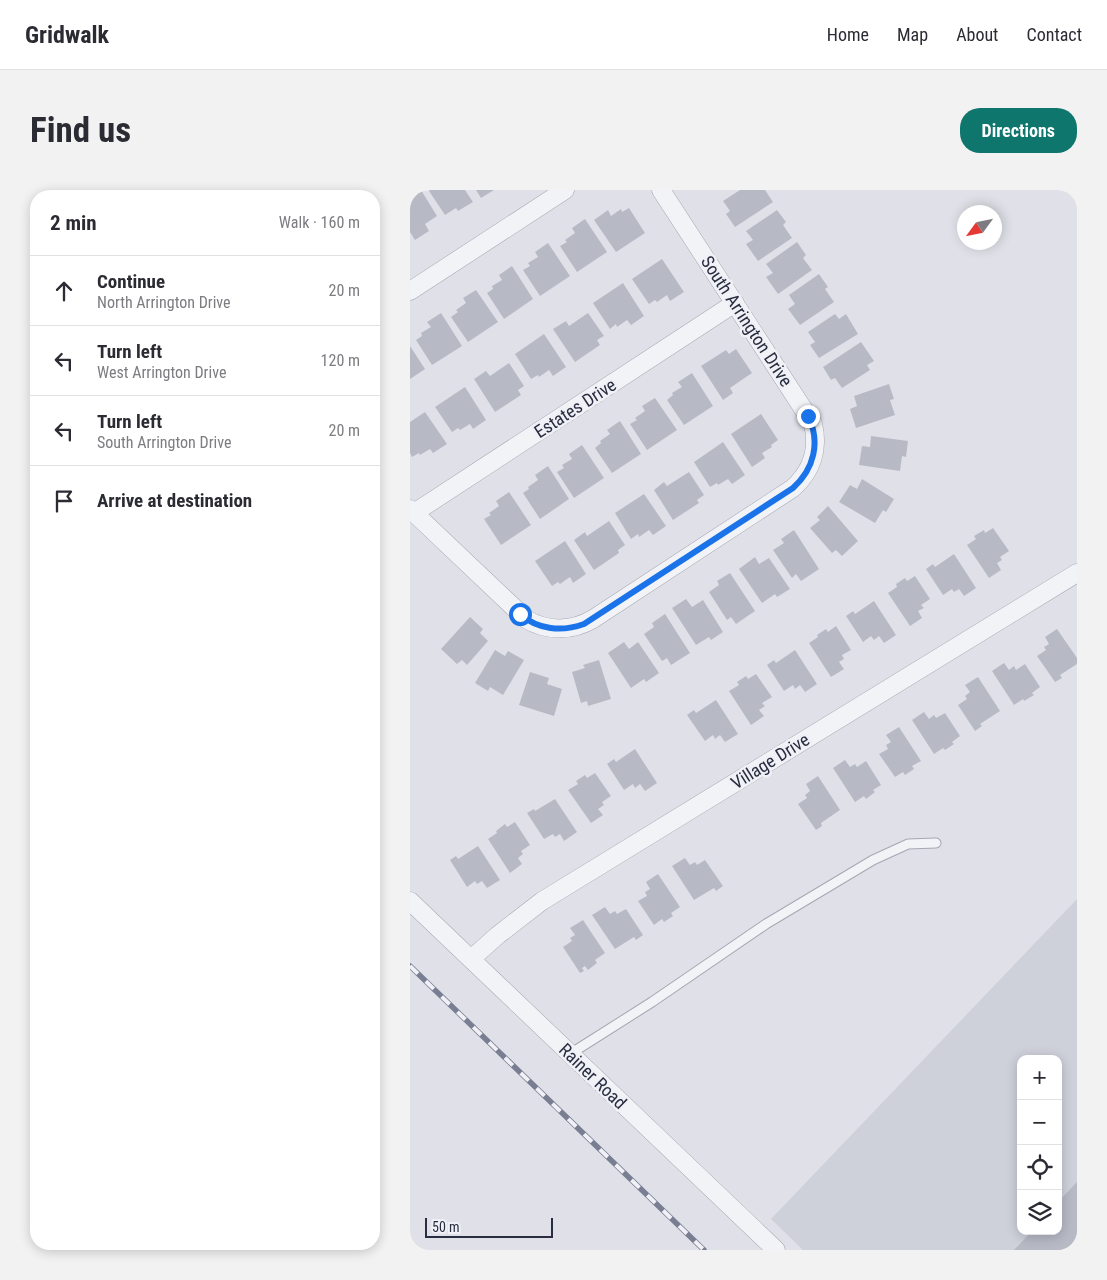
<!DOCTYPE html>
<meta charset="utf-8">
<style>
:root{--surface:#fff;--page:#f2f2f3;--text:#2b2b33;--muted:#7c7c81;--line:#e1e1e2;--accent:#0f766e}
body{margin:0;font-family:"Roboto Condensed",sans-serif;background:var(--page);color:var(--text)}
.controls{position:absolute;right:15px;bottom:15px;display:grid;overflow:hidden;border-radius:10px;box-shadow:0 2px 12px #0003}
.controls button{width:45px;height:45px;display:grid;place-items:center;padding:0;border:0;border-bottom:1px solid var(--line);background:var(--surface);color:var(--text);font:25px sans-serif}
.compass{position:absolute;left:547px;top:15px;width:45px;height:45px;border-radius:50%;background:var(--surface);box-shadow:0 2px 12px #0003;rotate:237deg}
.scale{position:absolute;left:15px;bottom:12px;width:128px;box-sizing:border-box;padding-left:5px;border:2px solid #292d40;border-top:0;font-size:14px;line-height:18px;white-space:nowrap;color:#292d40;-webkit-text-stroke:4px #eff1f6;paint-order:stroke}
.stop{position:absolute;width:15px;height:15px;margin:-11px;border:4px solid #1a73e8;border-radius:50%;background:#fff}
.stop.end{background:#1a73e8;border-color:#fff;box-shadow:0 1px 5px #0008}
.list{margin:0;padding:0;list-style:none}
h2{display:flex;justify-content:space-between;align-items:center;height:65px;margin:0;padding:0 20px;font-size:21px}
h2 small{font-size:16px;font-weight:400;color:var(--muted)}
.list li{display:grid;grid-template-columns:32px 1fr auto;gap:15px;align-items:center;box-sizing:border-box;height:70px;padding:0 20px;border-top:1px solid var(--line)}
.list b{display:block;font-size:19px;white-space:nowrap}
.list p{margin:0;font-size:16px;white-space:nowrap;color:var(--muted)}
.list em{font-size:16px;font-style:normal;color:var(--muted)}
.icon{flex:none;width:28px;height:28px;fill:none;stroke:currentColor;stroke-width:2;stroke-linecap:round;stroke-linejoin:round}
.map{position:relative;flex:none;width:667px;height:1060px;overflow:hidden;border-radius:20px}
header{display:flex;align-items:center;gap:30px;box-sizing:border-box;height:70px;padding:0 25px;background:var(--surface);border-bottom:1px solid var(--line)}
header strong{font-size:24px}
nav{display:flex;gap:28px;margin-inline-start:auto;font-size:18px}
.intro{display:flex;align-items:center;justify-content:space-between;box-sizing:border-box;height:120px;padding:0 30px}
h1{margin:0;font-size:35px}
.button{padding:12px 22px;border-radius:20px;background:var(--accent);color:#fff;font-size:18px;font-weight:700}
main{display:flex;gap:30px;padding:0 30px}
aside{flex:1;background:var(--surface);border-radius:20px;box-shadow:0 2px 12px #0003}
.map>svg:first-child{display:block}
.built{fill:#ced0da;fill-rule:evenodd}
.building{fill:#b7bac5}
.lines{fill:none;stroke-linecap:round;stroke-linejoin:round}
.service-casing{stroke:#a5a7b2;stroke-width:11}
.minor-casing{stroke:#a5a7b2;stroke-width:19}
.service{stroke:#f2f3f7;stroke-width:9}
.minor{stroke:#f2f3f7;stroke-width:18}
.rail-casing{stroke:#797e92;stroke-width:5.5}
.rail{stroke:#eff1f6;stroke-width:4;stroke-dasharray:11;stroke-linecap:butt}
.route{stroke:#1a73e8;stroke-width:6}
.labels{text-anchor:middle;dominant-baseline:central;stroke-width:5;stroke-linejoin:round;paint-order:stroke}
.street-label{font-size:18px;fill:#292d40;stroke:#eff1f6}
</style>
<header>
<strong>Gridwalk</strong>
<nav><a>Home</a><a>Map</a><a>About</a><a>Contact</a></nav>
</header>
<div class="intro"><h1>Find us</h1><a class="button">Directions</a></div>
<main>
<aside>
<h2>2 min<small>Walk · 160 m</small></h2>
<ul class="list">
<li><svg class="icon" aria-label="ahead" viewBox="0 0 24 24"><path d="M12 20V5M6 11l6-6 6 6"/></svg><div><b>Continue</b><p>North Arrington Drive</p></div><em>20 m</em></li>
<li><svg class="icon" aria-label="left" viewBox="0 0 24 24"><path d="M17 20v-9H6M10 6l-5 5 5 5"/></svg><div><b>Turn left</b><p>West Arrington Drive</p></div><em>120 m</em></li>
<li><svg class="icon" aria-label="left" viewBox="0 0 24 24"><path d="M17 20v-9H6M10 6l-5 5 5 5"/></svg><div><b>Turn left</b><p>South Arrington Drive</p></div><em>20 m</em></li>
<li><svg class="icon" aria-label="arrive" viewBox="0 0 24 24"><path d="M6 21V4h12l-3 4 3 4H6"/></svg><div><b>Arrive at destination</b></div></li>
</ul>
</aside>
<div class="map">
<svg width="667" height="1060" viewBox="0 0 667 1060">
<rect width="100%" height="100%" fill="#e0e1e8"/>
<path class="built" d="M667,709V1060H393L361,1029ZM611,869H648V1041H611Z"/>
<path class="building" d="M0,0H11L27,26L15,34L19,41L5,50L0,42Z
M20,0H55L63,12L48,21L46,18L35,25L19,1Z
M66,0H84L71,8Z
M330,0H355L363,12L325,37L316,24L320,21L313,11Z
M219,18L235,43L206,62L184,30L198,20L201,26L211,19L212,22Z
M367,20L376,32L373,35L382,48L348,71L336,54L343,50L336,41Z
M175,29L197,62L167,82L150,56L157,52L155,50L165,43L162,38Z
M387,52L396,65L393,68L402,80L368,104L356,87L363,83L356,74Z
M138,53L160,86L130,106L113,80L120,76L118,73L128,67L125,62Z
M252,69L274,102L260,111L257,105L247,112L245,110L239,114L222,89Z
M102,76L123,109L94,129L77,103L83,99L82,96L92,90L89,85Z
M409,84L418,97L415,99L424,112L390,135L378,119L385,114L379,105Z
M213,93L234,126L221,135L217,130L207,137L206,134L200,139L183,113Z
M66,100L88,132L58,152L41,127L48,122L46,120L56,113L53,108Z
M31,123L52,156L22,175L6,150L12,146L11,143L21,137L17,132Z
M178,123L194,146L187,150L190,155L165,172L143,139L156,131L159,136Z
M425,124L429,129L436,124L448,144L409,168L400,155L405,152L398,142Z
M134,144L156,177L143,186L139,180L129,187L128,185L121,189L105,164Z
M451,152L464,171L457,175L460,180L432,198L425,188L421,190L413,177Z
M0,156L15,179L0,189Z
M326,159L342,183L320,198L323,203L313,210L291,176L316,160L319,164Z
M99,173L114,196L108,200L111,205L85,222L64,189L76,181L80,186Z
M282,183L303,216L274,235L257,210L263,205L262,203L272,197L268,192Z
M479,194L484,209L480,210L485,225L446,238L440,219L447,216L444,206Z
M55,197L76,230L63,239L60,234L50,240L48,238L42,242L25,217Z
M245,208L267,240L237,260L220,234L227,230L225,228L235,221L232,216Z
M15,222L37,254L23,263L20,259L10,265L9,263L2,267L0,263V232Z
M351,224L368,250L361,255L362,257L352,263L355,268L342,277L321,244Z
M210,231L231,264L202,283L185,258L191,253L190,251L200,244L197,240Z
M461,246L498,251L496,267L492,266L490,281L449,275L452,256L460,257Z
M313,252L335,285L322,294L318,289L308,295L307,293L300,297L284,272Z
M172,255L194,288L164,308L147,282L154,278L152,275L162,269L159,264Z
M138,276L159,309L130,329L113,303L119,299L118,297L128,290L125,285Z
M279,282L294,305L287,310L289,313L263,330L244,300L254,292L257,296Z
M452,289L484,309L476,322L473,320L465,333L429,312L440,295L447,299Z
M99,302L121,335L91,355L74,329L81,325L79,323L89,316L86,311Z
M234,304L256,336L243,345L239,340L229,347L228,344L221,349L205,323Z
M418,316L448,351L432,366L426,360L422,363L400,338L410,330L407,327Z
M199,331L215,355L208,360L209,363L184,380L164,350L175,342L177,346Z
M583,338L599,361L590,367L592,370L587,373L591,380L579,388L557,355L566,349L564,346L574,340L575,343Z
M384,340L409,379L391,391L386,384L382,388L363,360L374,353L371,349Z
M155,351L176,384L163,393L160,387L150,394L148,392L142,396L125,371Z
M544,364L566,398L554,406L549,399L544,402L542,399L533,405L516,379L523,374L525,377Z
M345,367L349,374L359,368L380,399L367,407L365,404L352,413L329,379Z
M320,383L345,421L326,434L321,427L317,430L299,402L309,395L307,391Z
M505,386L520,409L511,415L514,418L508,421L512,428L500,436L478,403L487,397L486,394L495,388L497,391Z
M276,409L282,417L293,410L313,442L301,450L299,447L286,455L262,418Z
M464,411L486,445L474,453L469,446L464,450L461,446L453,452L436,426L443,421L445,424Z
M255,424L280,463L261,475L257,468L252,471L234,444L244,437L242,433Z
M60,427L73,439L70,443L78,451L57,475L52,470L47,474L31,459Z
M426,436L441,460L432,465L434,469L429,472L434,479L421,487L399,453L408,447L407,445L416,439L418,442Z
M647,439L667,468V474L650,485L652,488L645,492L627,466L636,460L634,457L639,454L635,447Z
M214,452L219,459L228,452L249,483L236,492L234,489L221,498L198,463Z
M85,460L95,466L98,461L114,470L93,505L80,497L78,501L65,493Z
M385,460L407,494L395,502L390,495L385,499L383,495L374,501L357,475L364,470L366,473Z
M189,470L201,509L178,516L177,511L171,513L162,482L175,478L173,475Z
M594,473L599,480L604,476L606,480L615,474L630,497L622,503L624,505L614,511L613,509L604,515L582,481Z
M120,482L139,488L137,494L152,499L144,526L109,515Z
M346,484L362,507L352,513L355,516L349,520L354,526L341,535L319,501L329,495L327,492L336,486L338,489Z
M568,487L590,521L570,534L572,536L565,541L548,515L557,509L555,506L560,502L555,495Z
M306,510L328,544L315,552L310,545L305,549L303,545L295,551L277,525L284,520L286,523Z
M514,522L519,529L524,525L526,528L535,523L550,546L542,552L544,554L535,560L533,558L524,564L502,530Z
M489,537L511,571L502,576L504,579L495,585L493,582L485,587L469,564L478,559L476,555L481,552L476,545Z
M225,559L247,593L235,601L230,594L225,598L223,594L214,600L197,574L204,569L206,572Z
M435,570L440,577L445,574L447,577L456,571L471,595L463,600L465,602L456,609L454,606L445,612L423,578Z
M185,583L201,606L192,612L194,615L188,619L193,625L181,633L158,600L168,594L166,591L175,585L177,588Z
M408,586L430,620L411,633L412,636L406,640L388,614L397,608L395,605L400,601L396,594Z
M145,609L167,642L154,651L150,644L145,647L143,644L134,649L117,623L124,619L125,621Z
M105,632L120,655L111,661L113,664L108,668L112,674L100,683L78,649L87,643L86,641L95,634L97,637Z
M68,656L90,690L77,698L72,691L67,694L65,691L57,697L40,670L46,666L48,669Z
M275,668L280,675L285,672L287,675L295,670L313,696L306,701L304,698L284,710L262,676Z
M248,684L270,717L261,723L263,726L254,732L252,729L244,735L228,711L237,706L235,702L240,699L236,692Z
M195,717L200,724L205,721L207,724L216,719L233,745L226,750L224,747L205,759L182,725Z
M173,730L195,763L185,770L187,773L178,780L175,776L172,778L174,781L170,783L153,757L162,751L160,748L165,745L160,738Z
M667,992V1060H604L622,1041H648V1012Z"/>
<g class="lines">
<g class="service-casing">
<path id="service" d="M160,864L242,812L356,734L463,670L498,654L526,653"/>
</g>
<g class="minor-casing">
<path id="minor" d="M0,101L155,0
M0,319L116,429C137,442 163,441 183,429L383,298C402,281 409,259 403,234L251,0
M4,323L325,113
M0,711L366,1060
M61,769L88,745L132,711L667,383"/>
</g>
<use href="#service" class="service"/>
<use href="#minor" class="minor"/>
<g class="rail-casing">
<path id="rail" d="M0,776L294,1060"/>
</g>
<use href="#rail" class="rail"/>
</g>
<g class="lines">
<path class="route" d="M110,424C128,440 152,442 174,434L383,298C404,279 411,252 398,226"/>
</g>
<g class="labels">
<g class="street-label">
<text transform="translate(337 131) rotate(57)">South Arrington Drive</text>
<text transform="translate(165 218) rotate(-33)">Estates Drive</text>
<text transform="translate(360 571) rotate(-32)">Village Drive</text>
<text transform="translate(183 886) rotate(44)">Rainer Road</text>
</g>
</g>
</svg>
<div class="controls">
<button>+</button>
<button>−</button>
<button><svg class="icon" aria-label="locate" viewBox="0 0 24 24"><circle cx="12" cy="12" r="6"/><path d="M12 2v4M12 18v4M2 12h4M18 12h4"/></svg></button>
<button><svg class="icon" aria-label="layers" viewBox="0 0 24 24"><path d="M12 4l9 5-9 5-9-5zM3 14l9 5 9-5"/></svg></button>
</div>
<svg class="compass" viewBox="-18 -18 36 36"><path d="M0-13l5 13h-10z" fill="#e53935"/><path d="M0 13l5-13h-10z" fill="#7c7c81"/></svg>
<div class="scale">50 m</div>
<div class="stop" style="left:110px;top:424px"></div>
<div class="stop end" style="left:398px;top:226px"></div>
</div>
</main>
